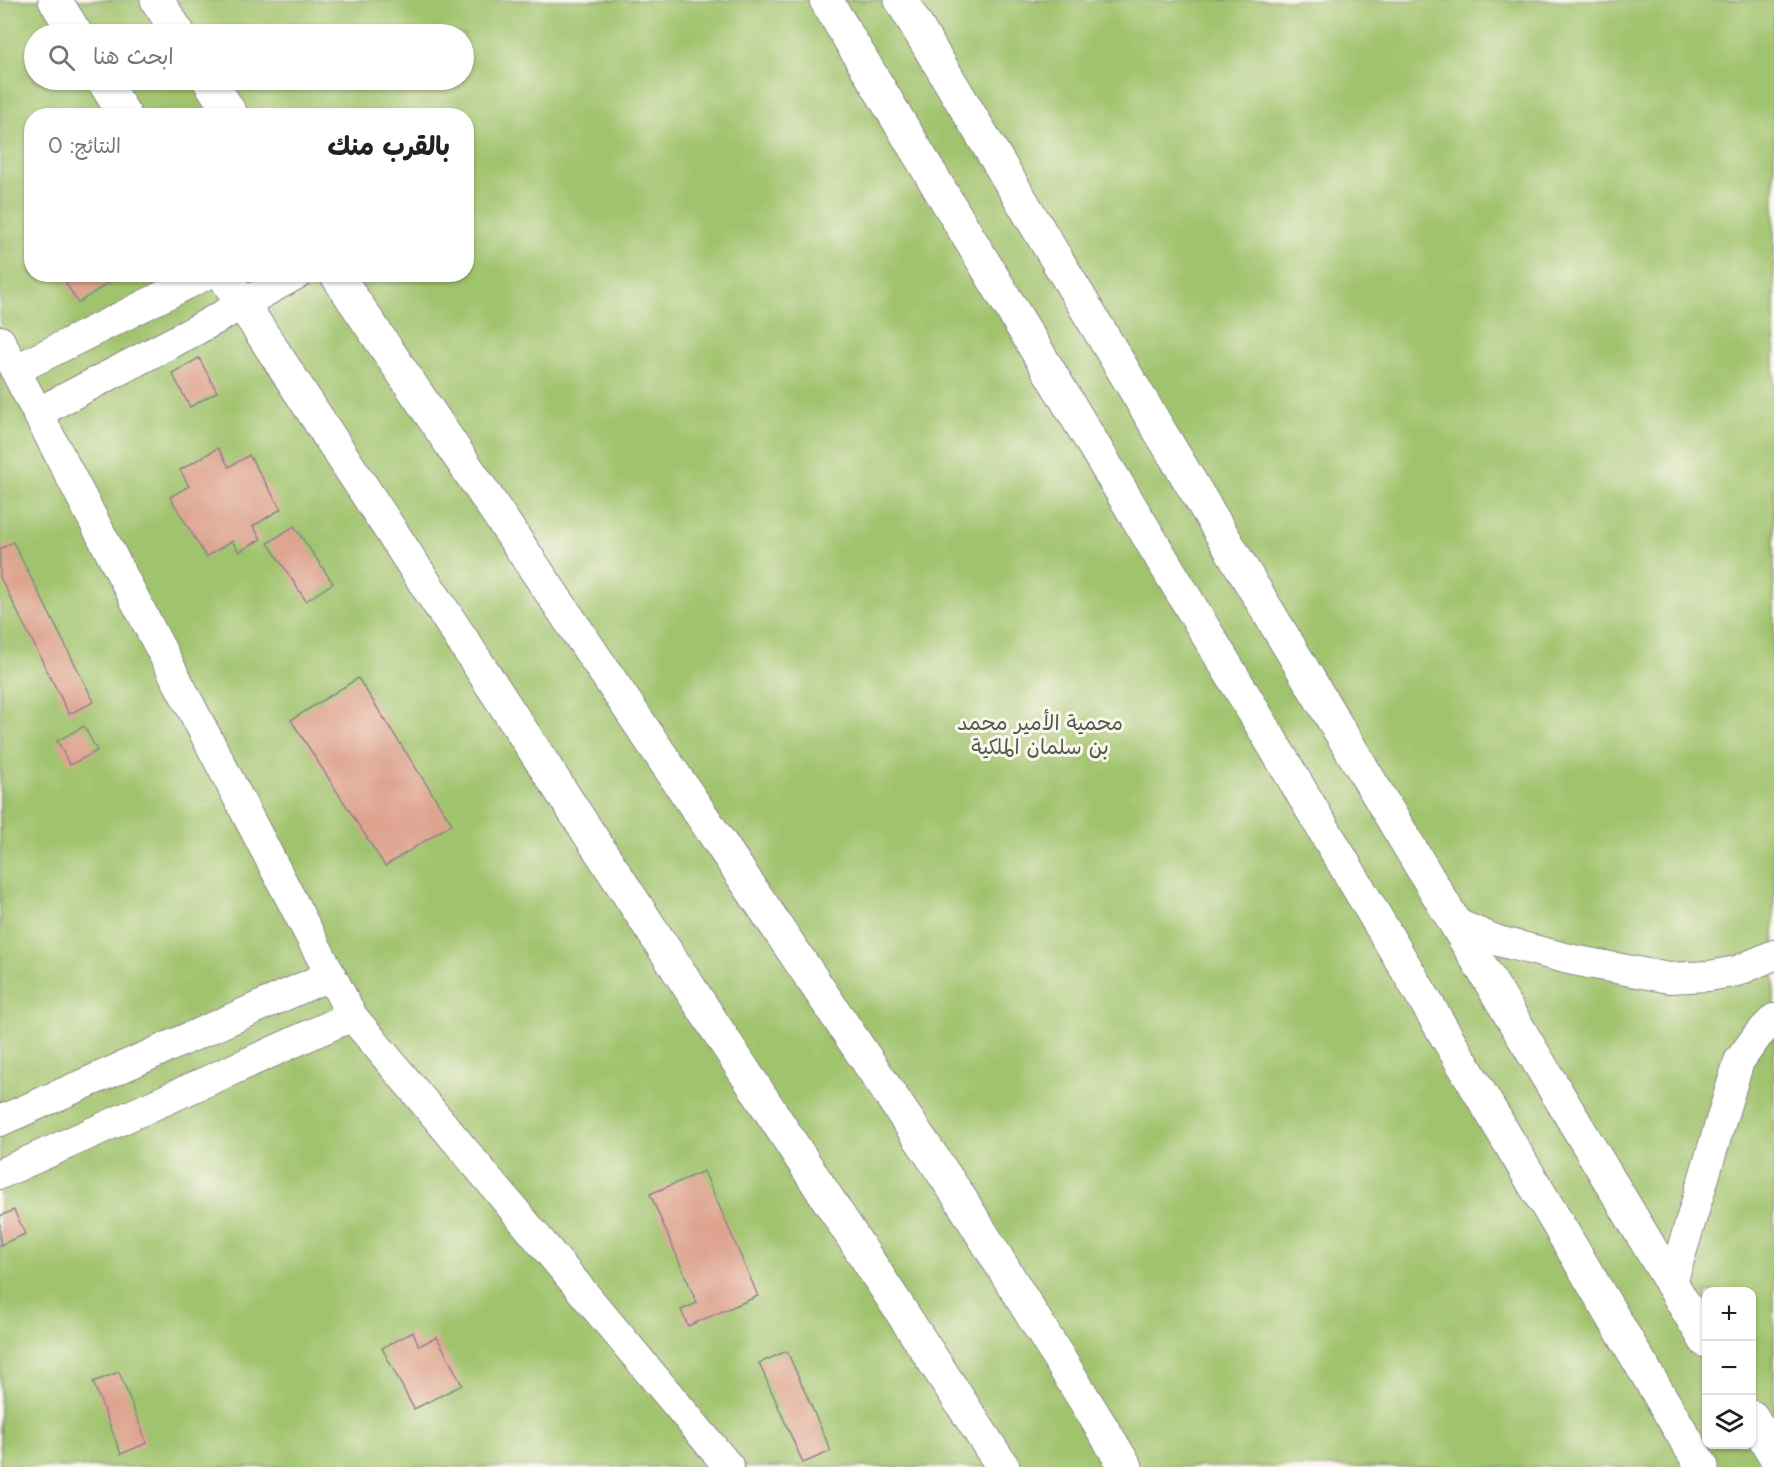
<!DOCTYPE html>
<html lang="ar">
<meta charset="utf-8">
<style>
:root{--surface:#fff;--page:#f2f2f2;--text:#202124;--muted:#757577;--line:#e0e0e0}
body{margin:0;font-family:"Playpen Sans","Playpen Sans Arabic",sans-serif;background:var(--page);color:var(--text);direction:rtl}
.controls{position:absolute;right:18px;bottom:18px;display:grid;overflow:hidden;border-radius:12px;box-shadow:0 2px 4px #0004}
.controls button{width:54px;height:54px;display:grid;place-items:center;padding:0;border:0;border-bottom:2px solid var(--line);background:var(--surface);color:var(--text);font:30px sans-serif}
.list{margin:0;padding:0;list-style:none}
h2{display:flex;justify-content:space-between;align-items:center;height:78px;margin:0;padding:0 24px;font-size:26px}
h2 small{font-size:20px;font-weight:400;color:var(--muted)}
.icon{flex:none;width:33px;height:33px;fill:none;stroke:currentColor;stroke-width:2;stroke-linecap:round;stroke-linejoin:round}
.map{position:relative;flex:none;width:1774px;height:1467px;overflow:hidden;direction:ltr}
.search{position:absolute;background:var(--surface);box-shadow:0 2px 4px #0004;left:24px;top:24px;width:450px;height:66px;display:flex;align-items:center;gap:15px;box-sizing:border-box;padding:0 21px;border-radius:33px;color:var(--muted);font-size:22px}
.panel{position:absolute;background:var(--surface);box-shadow:0 2px 4px #0004;left:24px;top:108px;width:450px;height:174px;border-radius:24px;direction:rtl}
.map>svg:first-child{display:block}
.green{fill:#a0c36d;stroke:#617254;stroke-width:1.5;fill-rule:evenodd}
.building{fill:#dea490}
.lines{fill:none;stroke-linecap:round;stroke-linejoin:round}
.street-casing{stroke:#8c8688;stroke-width:32}
.secondary-casing{stroke:#8c8688;stroke-width:35}
.street{stroke:#fff;stroke-width:30}
.secondary{stroke:#fff;stroke-width:33}
.labels{text-anchor:middle;dominant-baseline:central;stroke-width:6;stroke-linejoin:round;paint-order:stroke}
.park-label{font-size:21px;fill:#4e5a4c;stroke:#fbf7ec}
</style>
<div class="map">
<svg width="1774" height="1467" viewBox="0 0 1774 1467">
<rect width="100%" height="100%" fill="#fbf7ec"/>
<filter id="ink" filterUnits="userSpaceOnUse"><feTurbulence type="fractalNoise" baseFrequency=".0167" numOctaves="2"/><feDisplacementMap in="SourceGraphic" scale="12" xChannelSelector="R" yChannelSelector="G"/><feConvolveMatrix kernelMatrix="1 2 1 2 8 2 1 2 1" color-interpolation-filters="sRGB"/></filter>
<filter id="wash" filterUnits="userSpaceOnUse"><feTurbulence type="fractalNoise" baseFrequency=".008" numOctaves="4" result="noise"/><feDisplacementMap in="SourceGraphic" scale="24" xChannelSelector="R" yChannelSelector="G"/><feGaussianBlur stdDeviation="1.35" result="paint"/><feColorMatrix in="noise" values="0 0 0 0 0 0 0 0 0 0 0 0 0 0 0 0 0 1.4 0 .05"/><feComposite in="paint" operator="in"/></filter>
<g filter="url(#wash)">
<rect width="100%" height="100%" fill="#f6ebd6"/>
<path class="green" d="M0,0H1774V1467H0ZM34,34H464V80H34ZM32,116H466V274H32ZM1706,1292H1752V1444H1706Z"/>
<g id="blocks">
<path class="building" d="M73,274H122L78,303L64,280Z
M199,358L217,392L190,407L172,373Z
M218,448L229,467L249,455L281,509L253,526L261,539L239,552L232,541L206,557L170,497L189,486L180,470Z
M294,526L333,583L306,601L268,543Z
M13,542L94,702L69,714L0,577V549Z
M358,678L452,824L385,866L291,720Z
M84,726L97,751L70,765L57,741Z
M704,1171L758,1296L688,1326L681,1310L697,1303L650,1194Z
M14,1210L25,1234L0,1245V1216Z
M413,1332L419,1346L437,1337L462,1385L414,1409L382,1348Z
M787,1351L831,1451L803,1463L759,1363Z
M119,1372L147,1443L121,1454L93,1382Z"/>
</g>
</g>
<g filter="url(#ink)">
<use href="#blocks" fill-opacity="0" stroke="#8c8688" stroke-width="1.5"/>
<g class="lines">
<g class="street-casing">
<path id="street" d="M0,341L352,1016L729,1467
M15,370L207,274
M37,413L196,330L297,274
M1455,923L1498,941L1573,960L1669,978L1709,976L1737,971L1774,955
M0,1121L331,975
M0,1174L352,1016
M1672,1283L1739,1061L1758,1035L1774,1019"/>
</g>
<g class="secondary-casing">
<path id="secondary" d="M55,0L76,34
M157,0L179,34
M826,0L1248,702L1702,1467
M901,0L1706,1341
M103,80L125,116
M209,80L232,116
M223,274L1003,1467
M336,274L958,1195L1126,1467
M1752,1417L1774,1455"/>
</g>
<use href="#street" class="street"/>
<use href="#secondary" class="secondary"/>
</g>
</g>
<g class="labels">
<g class="park-label">
<text x="1040" y="721">محمية الأمير محمد<tspan x="1040" dy="24">بن سلمان الملكية</tspan></text>
</g>
</g>
</svg>
<div class="controls">
<button>+</button>
<button>−</button>
<button><svg class="icon" aria-label="layers" viewBox="0 0 24 24"><path d="M12 4l9 5-9 5-9-5zM3 14l9 5 9-5"/></svg></button>
</div>
<div class="search"><svg class="icon" aria-label="search" viewBox="0 0 24 24"><circle cx="10" cy="10" r="6"/><path d="M15 15l6 6"/></svg>ابحث هنا</div>
<section class="panel">
<h2>بالقرب منك<small>النتائج: 0</small></h2>
<ul class="list">
</ul>
</section>
</div>
